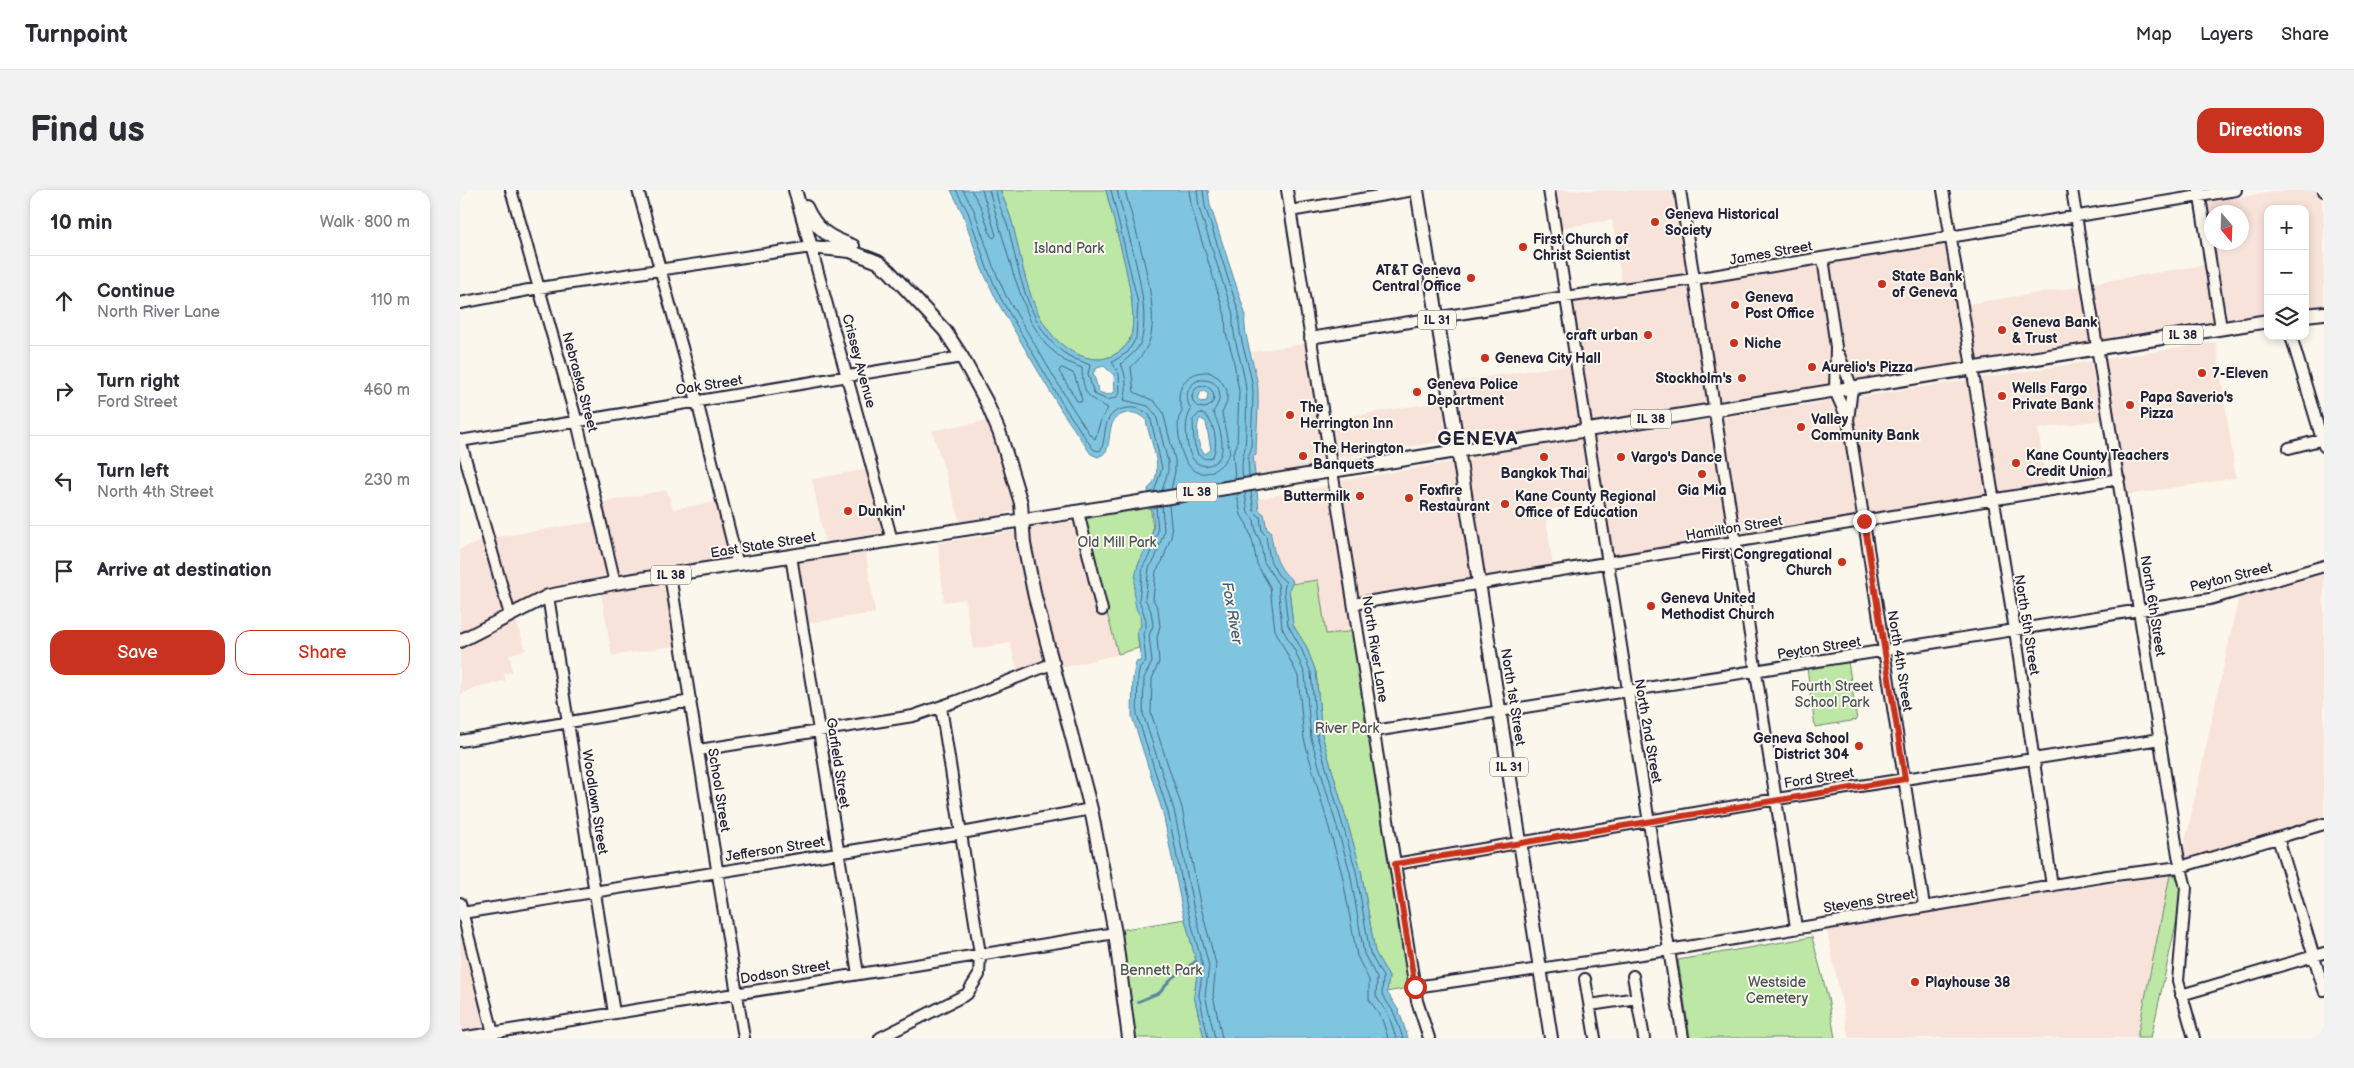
<!DOCTYPE html>
<meta charset="utf-8">
<style>
:root{--surface:#fff;--page:#f2f2f3;--text:#2b2b33;--muted:#7c7c81;--line:#e1e1e2;--accent:#c8321e}
body{margin:0;font-family:"Balsamiq Sans",sans-serif;background:var(--page);color:var(--text)}
.controls{position:absolute;right:15px;top:15px;display:grid;overflow:hidden;border-radius:10px;box-shadow:0 2px 8px #0003}
.controls button{width:45px;height:45px;display:grid;place-items:center;padding:0;border:0;border-bottom:1px solid var(--line);background:var(--surface);color:var(--text);font:25px sans-serif}
.compass{position:absolute;left:1744px;top:15px;width:45px;height:45px;border-radius:50%;background:var(--surface);box-shadow:0 2px 8px #0003;rotate:161deg}
.stop{position:absolute;width:15px;height:15px;margin:-11px;border:4px solid #c8321e;border-radius:50%;background:#fff}
.stop.end{background:#c8321e;border-color:#fff;box-shadow:0 1px 5px #0008}
.list{margin:0;padding:0;list-style:none}
h2{display:flex;justify-content:space-between;align-items:center;height:65px;margin:0;padding:0 20px;font-size:21px}
h2 small{font-size:16px;font-weight:400;color:var(--muted)}
.list li{display:grid;grid-template-columns:32px 1fr auto;gap:15px;align-items:center;box-sizing:border-box;height:90px;padding:0 20px;border-top:1px solid var(--line)}
.list b{display:block;font-size:19px;white-space:nowrap}
.list p{margin:0;font-size:16px;white-space:nowrap;color:var(--muted)}
.list em{font-size:16px;font-style:normal;color:var(--muted)}
.actions{display:flex;gap:10px;padding:15px 20px}
.actions a{flex:1;padding:11px 0;border:1px solid var(--accent);border-radius:15px;text-align:center;font-size:18px;color:var(--accent)}
.actions .main{background:var(--accent);color:#fff}
.icon{flex:none;width:28px;height:28px;fill:none;stroke:currentColor;stroke-width:2;stroke-linecap:round;stroke-linejoin:round}
.map{position:relative;flex:none;width:1864px;height:848px;overflow:hidden;border-radius:15px}
header{display:flex;align-items:center;gap:30px;box-sizing:border-box;height:70px;padding:0 25px;background:var(--surface);border-bottom:1px solid var(--line)}
header strong{font-size:24px}
nav{display:flex;gap:28px;margin-inline-start:auto;font-size:18px}
.intro{display:flex;align-items:center;justify-content:space-between;box-sizing:border-box;height:120px;padding:0 30px}
h1{margin:0;font-size:35px}
.button{padding:12px 22px;border-radius:15px;background:var(--accent);color:#fff;font-size:18px;font-weight:700}
main{display:flex;gap:30px;padding:0 30px}
aside{flex:1;background:var(--surface);border-radius:15px;box-shadow:0 2px 8px #0003}
.map>svg:first-child{display:block}
.built{fill:#f8e3da}
.green{fill:#bce7a5;stroke:#6f8470}
.water{fill:#7fc5e0;stroke:#5a849e;fill-rule:evenodd}
.lines{fill:none;stroke-linecap:round;stroke-linejoin:round}
.shore{stroke:#47637d;stroke-width:1}
.stream{stroke:#5a849e;stroke-width:2.5}
.minor-casing{stroke:#22223b;stroke-width:14}
.major-casing{stroke:#22223b;stroke-width:16}
.minor{stroke:#fbf7ec;stroke-width:10}
.major{stroke:#fbf7ec;stroke-width:12}
.route{stroke:#c8321e;stroke-width:6}
.poi-dot{fill:#c8321e;stroke:#fbf7ec;stroke-width:2}
.labels{text-anchor:middle;dominant-baseline:central;stroke-width:4;stroke-linejoin:round;paint-order:stroke}
.shield{fill:#fbf7ec;stroke:#636270;stroke-width:1}
.shield-label{font-size:12px;font-weight:bold;fill:#22223b}
.poi-label{font-size:14px;font-weight:bold;fill:#22223b;stroke:#fbf7ec;text-anchor:start}
.park-label{font-size:14px;fill:#485356;stroke:#fbf7ec}
.street-label{font-size:14px;fill:#22223b;stroke:#fbf7ec}
.water-label{font-size:15px;font-style:italic;fill:#435b75;stroke:#fbf7ec}
.district-label{font-size:19px;font-weight:bold;letter-spacing:1px;fill:#22223b;stroke:#fbf7ec}
</style>
<header>
<strong>Turnpoint</strong>
<nav><a>Map</a><a>Layers</a><a>Share</a></nav>
</header>
<div class="intro"><h1>Find us</h1><a class="button">Directions</a></div>
<main>
<aside>
<h2>10 min<small>Walk · 800 m</small></h2>
<ul class="list">
<li><svg class="icon" aria-label="ahead" viewBox="0 0 24 24"><path d="M12 20V5M6 11l6-6 6 6"/></svg><div><b>Continue</b><p>North River Lane</p></div><em>110 m</em></li>
<li><svg class="icon" aria-label="right" viewBox="0 0 24 24"><path d="M7 20v-9h11M14 6l5 5-5 5"/></svg><div><b>Turn right</b><p>Ford Street</p></div><em>460 m</em></li>
<li><svg class="icon" aria-label="left" viewBox="0 0 24 24"><path d="M17 20v-9H6M10 6l-5 5 5 5"/></svg><div><b>Turn left</b><p>North 4th Street</p></div><em>230 m</em></li>
<li><svg class="icon" aria-label="arrive" viewBox="0 0 24 24"><path d="M6 21V4h12l-3 4 3 4H6"/></svg><div><b>Arrive at destination</b></div></li>
</ul>
<div class="actions"><a class="main">Save</a><a>Share</a></div>
</aside>
<div class="map">
<svg width="1864" height="848" viewBox="0 0 1864 848">
<rect width="100%" height="100%" fill="#fbf7ec"/>
<filter id="ink" filterUnits="userSpaceOnUse"><feTurbulence type="fractalNoise" baseFrequency=".02" numOctaves="2"/><feDisplacementMap in="SourceGraphic" scale="10" xChannelSelector="R" yChannelSelector="G"/><feConvolveMatrix kernelMatrix="1 2 1 2 8 2 1 2 1" color-interpolation-filters="sRGB"/></filter>
<g filter="url(#ink)">
<path class="built" d="M1094,0H1216L1229,85L1162,95L1152,30L1100,38Z
M1825,0H1860L1864,27V116L1845,119V19H1808V125L1765,132L1753,53L1782,52V22H1752L1751,45L1746,12Z
M1488,48L1507,173L1388,191L1379,134H1375L1366,69Z
M1361,74L1380,194L1259,213L1240,93Z
M1744,75L1753,133L1642,150L1633,93Z
M1228,95L1247,215L1129,233L1111,113Z
M1623,96L1631,153L1516,170L1507,114Z
M1756,152L1776,288L1666,305L1654,228L1578,239L1587,299L1151,368L1142,312L1085,320L1093,378L1024,388L1006,267Z
M849,153L870,279L794,291L793,265H796L798,200L792,162Z
M1112,174L1121,234L1002,253L993,192Z
M984,211L990,250L874,269L868,230Z
M528,231L555,311L552,321L502,338L472,240Z
M994,272L1014,393L898,412L878,291Z
M408,279L426,342L365,353L352,289Z
M872,295L892,441L866,444L858,390L831,394H807L796,309Z
M207,300L213,319L260,311L276,373L153,392L51,422L30,348L138,331L134,314Z
M622,330L658,464L597,479L568,338Z
M555,341L587,474L559,485L550,453L513,459L505,409L484,412L478,353Z
M26,350L47,424L0,449V359Z
M405,357L415,423L343,434L333,368Z
M1864,379V629L1721,671L1779,405Z
M209,387L220,455L152,466L140,397Z
M54,424L66,460L50,464L52,482L44,483L45,491L15,497L0,505V453Z
M1710,685L1677,848H1389L1366,736Z
M0,723L31,841L0,845Z"/>
<path class="green" d="M540,0H646C654,35 680,113 671,146C667,159 653,168 640,169C623,170 604,159 593,146C567,116 562,70 552,32C549,21 544,11 540,0Z
M690,314L693,340L684,365L678,374L681,436L677,441L679,458L658,464L622,330Z
M858,390L866,444L898,441L955,797L926,802L929,787L915,762L901,680L862,545L856,482L846,456L833,435L829,399L831,394Z
M1388,471L1397,530L1355,537L1347,478Z
M1710,685L1716,686L1720,697L1721,711L1691,848H1677Z
M725,729L738,778L734,806L744,848H672L659,740Z
M1352,747L1368,808L1375,848H1230L1218,770Z"/>
<path class="water" d="M491,0H540C544,11 549,21 552,32C562,70 567,116 593,146C604,159 623,170 640,169C653,168 667,159 671,146C680,114 654,35 646,0H748L750,15L785,123C782,146 796,175 798,199C799,221 796,243 796,265L793,266L799,320L804,324L807,340H810C814,362 815,376 833,391L829,399L833,435L846,456L856,482L862,545L901,680L915,762L929,787L927,802L939,821L948,848H744L734,806L738,778L722,718L703,623L672,526L673,487L676,472L681,471L677,441L681,436L680,425C671,416 674,384 679,373C683,363 690,353 693,341C695,329 690,312 688,299C708,282 688,249 686,229C680,224 674,222 667,223C646,227 652,245 647,259C645,264 642,265 638,267L631,264L601,220L537,111L522,79L503,24ZM644,176L654,185L655,202L647,205L639,202L633,183L637,178ZM741,201H746L748,204L747,211L740,212L738,209ZM740,228L746,232L751,260L745,264C737,258 735,237 740,228Z"/>
<g class="lines">
<path class="shore" d="M496,0L508,22L527,78L541,109L605,218L633,259L638,261L641,260C648,243 640,221 668,218C676,217 684,220 690,226L702,278L694,302
M503,0L514,20L533,76L546,106L610,214L630,245L635,249L641,230L648,218C627,207 623,204 622,178L605,171L586,155L570,130L553,83L529,0
M511,0L521,17L531,46L534,48L536,45L522,0
M536,0C537,14 545,27 549,40C558,80 570,145 609,166C616,170 624,172 630,175L628,184L634,204L647,210L657,207L660,203L659,184L652,172L668,162L676,148L678,113L651,0
M657,0C666,39 691,111 682,148C679,161 669,166 661,174C666,185 668,198 664,210L688,216L696,225L708,272V281L702,301
M665,0C674,38 702,116 689,152C685,162 679,170 671,177L674,202L694,211L703,222L715,270V282L711,299
M729,0L732,20L765,125L766,143L773,167L779,201L777,255L773,263L775,289
M737,0L739,18L773,124C771,149 784,174 786,200C787,207 786,252 785,258C782,268 781,277 783,288
M743,0L745,16L779,123C777,149 791,174 793,201C793,220 791,240 791,260L788,266L789,287
M603,178L614,184L622,210L621,212L617,211L599,181L600,179Z
M749,182L759,188L767,200V212L762,223L770,263C753,293 726,289 720,254C719,245 717,236 719,227C720,225 722,223 722,220C722,217 719,213 719,209C719,191 732,181 749,182Z
M739,190C762,188 764,207 753,222C758,231 765,253 761,264C757,276 741,280 733,269C729,264 728,256 727,250C726,239 725,230 731,220C725,208 725,196 739,190Z
M732 207a11 11 0 1 1 22 0a11 11 0 1 1-22 0Z
M740,223C754,225 760,257 752,267L746,269L738,265L734,252L733,230Z
M791,302L794,321L800,327L802,341L806,346L810,370L818,385L826,392L824,400L828,435L841,458L851,483L857,546L896,681L910,763L923,787L922,804L934,823L943,848
M785,303L788,323L794,330L796,343L800,350L804,372L818,394L822,438L835,461L845,484L851,548L890,682L904,764L917,788L916,806L929,826L936,848
M777,304L781,325L787,335L793,353L797,374L810,397L815,440L838,486L844,549L882,684L897,766L909,790V809L922,829L928,848
M709,315L712,344L702,372L696,381L693,409L698,419L700,436L697,448L699,472L692,489L691,523L722,618L740,714L756,774L753,805L762,848
M702,316L704,342L695,369L689,378L685,409L691,421L693,436L689,445L692,472L684,488L683,524L714,620L733,715L749,776L745,805L755,848
M696,317L698,341L689,366L683,376L679,410L686,430V437L683,444L686,471L680,477L678,487L677,525L708,622L727,717L743,777L739,805L748,848"/>
<path class="stream" d="M677,812L699,803L712,788L736,771"/>
<g class="minor-casing">
<path id="minor" d="M51,0L117,232L155,393
M178,0L237,211L278,375
M827,0L957,811L969,848
M1089,0L1223,848
M1220,0L1336,737
M1483,0L1555,440L1592,696
M1612,0L1718,665L1726,698L1718,791L1734,848
M1864,0V1
M1739,1L1761,138
M830,21L954,0
M1363,68L1376,157L1375,201L1388,230L1464,716
M0,113L79,98L351,57L432,350
M1831,146L1864,256
M850,148L1105,107L1234,89L1776,0
M1379,165L1392,198L1388,230
M0,250L50,425
M0,251L502,167
M1829,258L1864,249
M618,322L642,420
M331,366L398,784
M210,385L284,848
M88,406L154,823
M894,414L1659,289
M914,541L1750,409L1864,376
M0,551L231,511
M239,560L453,526L497,511L594,473
M1818,648L1864,800
M935,674L1317,609L1700,549
M0,713L33,843
M2,723L502,643L631,619
M1173,786L1184,848
M1125,789L1135,848
M955,797L1209,760L1647,686L1720,677L1864,634
M1721,805L1864,763
M1130,815L1177,808
M0,848L655,743
M420,848L507,804L519,785L520,764L481,517"/>
</g>
<g class="major-casing">
<path id="major" d="M335,0L351,57L390,61L418,72L429,81L485,141L502,167L526,211L540,244L561,313L564,354L575,407L631,619L655,743L669,848
M957,0L1091,848
M346,17C356,40 370,48 393,56
M1845,125L1864,123
M0,451L88,406L155,393L635,319L1808,131"/>
</g>
<use href="#minor" class="minor"/>
<use href="#major" class="major"/>
</g>
</g>
<g class="lines" filter="url(#ink)">
<path class="route" d="M955,797L935,674L1445,589L1404,331"/>
</g>
<g class="poi-dot">
<circle cx="1195" cy="32" r="5"/>
<circle cx="1063" cy="57" r="5"/>
<circle cx="1011" cy="88" r="5"/>
<circle cx="1422" cy="94" r="5"/>
<circle cx="1275" cy="115" r="5"/>
<circle cx="1542" cy="140" r="5"/>
<circle cx="1188" cy="145" r="5"/>
<circle cx="1274" cy="153" r="5"/>
<circle cx="1025" cy="168" r="5"/>
<circle cx="1352" cy="177" r="5"/>
<circle cx="1742" cy="183" r="5"/>
<circle cx="1282" cy="188" r="5"/>
<circle cx="957" cy="202" r="5"/>
<circle cx="1542" cy="206" r="5"/>
<circle cx="1670" cy="215" r="5"/>
<circle cx="830" cy="225" r="5"/>
<circle cx="1341" cy="237" r="5"/>
<circle cx="843" cy="266" r="5"/>
<circle cx="1084" cy="267" r="5"/>
<circle cx="1161" cy="267" r="5"/>
<circle cx="1556" cy="273" r="5"/>
<circle cx="1242" cy="284" r="5"/>
<circle cx="900" cy="306" r="5"/>
<circle cx="949" cy="308" r="5"/>
<circle cx="1045" cy="314" r="5"/>
<circle cx="388" cy="321" r="5"/>
<circle cx="1382" cy="372" r="5"/>
<circle cx="1191" cy="416" r="5"/>
<circle cx="1399" cy="556" r="5"/>
<circle cx="1455" cy="792" r="5"/>
</g>
<g class="labels">
<g class="shield">
<rect x="958" y="120.5" width="38" height="19" rx="4"/>
<rect x="1703" y="135.5" width="40" height="19" rx="4"/>
<rect x="1171" y="219.5" width="40" height="19" rx="4"/>
<rect x="717" y="292.5" width="40" height="19" rx="4"/>
<rect x="191" y="375.5" width="40" height="19" rx="4"/>
<rect x="1030" y="567.5" width="38" height="19" rx="4"/>
</g>
<g class="shield-label">
<text x="977" y="130">IL 31</text>
<text x="1723" y="145">IL 38</text>
<text x="1191" y="229">IL 38</text>
<text x="737" y="302">IL 38</text>
<text x="211" y="385">IL 38</text>
<text x="1049" y="577">IL 31</text>
</g>
<g class="poi-label">
<text x="1205" y="24">Geneva Historical<tspan x="1205" dy="16">Society</tspan></text>
<text x="1073" y="49">First Church of<tspan x="1073" dy="16">Christ Scientist</tspan></text>
<text x="1001" y="80" text-anchor="end">AT&amp;T Geneva<tspan x="1001" dy="16">Central Office</tspan></text>
<text x="1432" y="86">State Bank<tspan x="1432" dy="16">of Geneva</tspan></text>
<text x="1285" y="107">Geneva<tspan x="1285" dy="16">Post Office</tspan></text>
<text x="1552" y="132">Geneva Bank<tspan x="1552" dy="16">&amp; Trust</tspan></text>
<text x="1178" y="145" text-anchor="end">craft urban</text>
<text x="1284" y="153">Niche</text>
<text x="1035" y="168">Geneva City Hall</text>
<text x="1362" y="177">Aurelio's Pizza</text>
<text x="1752" y="183">7-Eleven</text>
<text x="1272" y="188" text-anchor="end">Stockholm's</text>
<text x="967" y="194">Geneva Police<tspan x="967" dy="16">Department</tspan></text>
<text x="1552" y="198">Wells Fargo<tspan x="1552" dy="16">Private Bank</tspan></text>
<text x="1680" y="207">Papa Saverio's<tspan x="1680" dy="16">Pizza</tspan></text>
<text x="840" y="217">The<tspan x="840" dy="16">Herrington Inn</tspan></text>
<text x="1351" y="229">Valley<tspan x="1351" dy="16">Community Bank</tspan></text>
<text x="853" y="258">The Herington<tspan x="853" dy="16">Banquets</tspan></text>
<text x="1566" y="265">Kane County Teachers<tspan x="1566" dy="16">Credit Union</tspan></text>
<text x="1171" y="267">Vargo's Dance</text>
<text x="1084" y="283" text-anchor="middle">Bangkok Thai</text>
<text x="959" y="300">Foxfire<tspan x="959" dy="16">Restaurant</tspan></text>
<text x="1242" y="300" text-anchor="middle">Gia Mia</text>
<text x="890" y="306" text-anchor="end">Buttermilk</text>
<text x="1055" y="306">Kane County Regional<tspan x="1055" dy="16">Office of Education</tspan></text>
<text x="398" y="321">Dunkin'</text>
<text x="1372" y="364" text-anchor="end">First Congregational<tspan x="1372" dy="16">Church</tspan></text>
<text x="1201" y="408">Geneva United<tspan x="1201" dy="16">Methodist Church</tspan></text>
<text x="1389" y="548" text-anchor="end">Geneva School<tspan x="1389" dy="16">District 304</tspan></text>
<text x="1465" y="792">Playhouse 38</text>
</g>
<g class="park-label">
<text x="609" y="58">Island Park</text>
<text x="657" y="352">Old Mill Park</text>
<text x="1372" y="496">Fourth Street<tspan x="1372" dy="16">School Park</tspan></text>
<text x="887" y="538">River Park</text>
<text x="701" y="780">Bennett Park</text>
<text x="1317" y="792">Westside<tspan x="1317" dy="16">Cemetery</tspan></text>
</g>
<g class="street-label">
<text transform="translate(1311 63) rotate(-10)">James Street</text>
<text transform="translate(399 171) rotate(75)">Crissey Avenue</text>
<text transform="translate(120 192) rotate(75)">Nebraska Street</text>
<text transform="translate(249 195) rotate(-9)">Oak Street</text>
<text transform="translate(1274 338) rotate(-9)">Hamilton Street</text>
<text transform="translate(303 355) rotate(-9)">East State Street</text>
<text transform="translate(1771 387) rotate(-14)">Peyton Street</text>
<text transform="translate(1693 416) rotate(81)">North 6th Street</text>
<text transform="translate(1567 435) rotate(81)">North 5th Street</text>
<text transform="translate(1359 458) rotate(-9)">Peyton Street</text>
<text transform="translate(915 459) rotate(81)">North River Lane</text>
<text transform="translate(1440 471) rotate(81)">North 4th Street</text>
<text transform="translate(1053 507) rotate(81)">North 1st Street</text>
<text transform="translate(1188 541) rotate(80)">North 2nd Street</text>
<text transform="translate(378 573) rotate(81)">Garfield Street</text>
<text transform="translate(1359 588) rotate(-9)">Ford Street</text>
<text transform="translate(259 600) rotate(81)">School Street</text>
<text transform="translate(135 612) rotate(81)">Woodlawn Street</text>
<text transform="translate(315 659) rotate(-9)">Jefferson Street</text>
<text transform="translate(1409 711) rotate(-9)">Stevens Street</text>
<text transform="translate(325 782) rotate(-9)">Dodson Street</text>
</g>
<g class="water-label">
<text transform="translate(772 423) rotate(80)">Fox River</text>
</g>
<g class="district-label">
<text x="1018" y="249">GENEVA</text>
</g>
</g>
</svg>
<div class="controls">
<button>+</button>
<button>−</button>
<button><svg class="icon" aria-label="layers" viewBox="0 0 24 24"><path d="M12 4l9 5-9 5-9-5zM3 14l9 5 9-5"/></svg></button>
</div>
<svg class="compass" viewBox="-18 -18 36 36"><path d="M0-13l5 13h-10z" fill="#e53935"/><path d="M0 13l5-13h-10z" fill="#7c7c81"/></svg>
<div class="stop" style="left:955px;top:797px"></div>
<div class="stop end" style="left:1404px;top:331px"></div>
</div>
</main>
